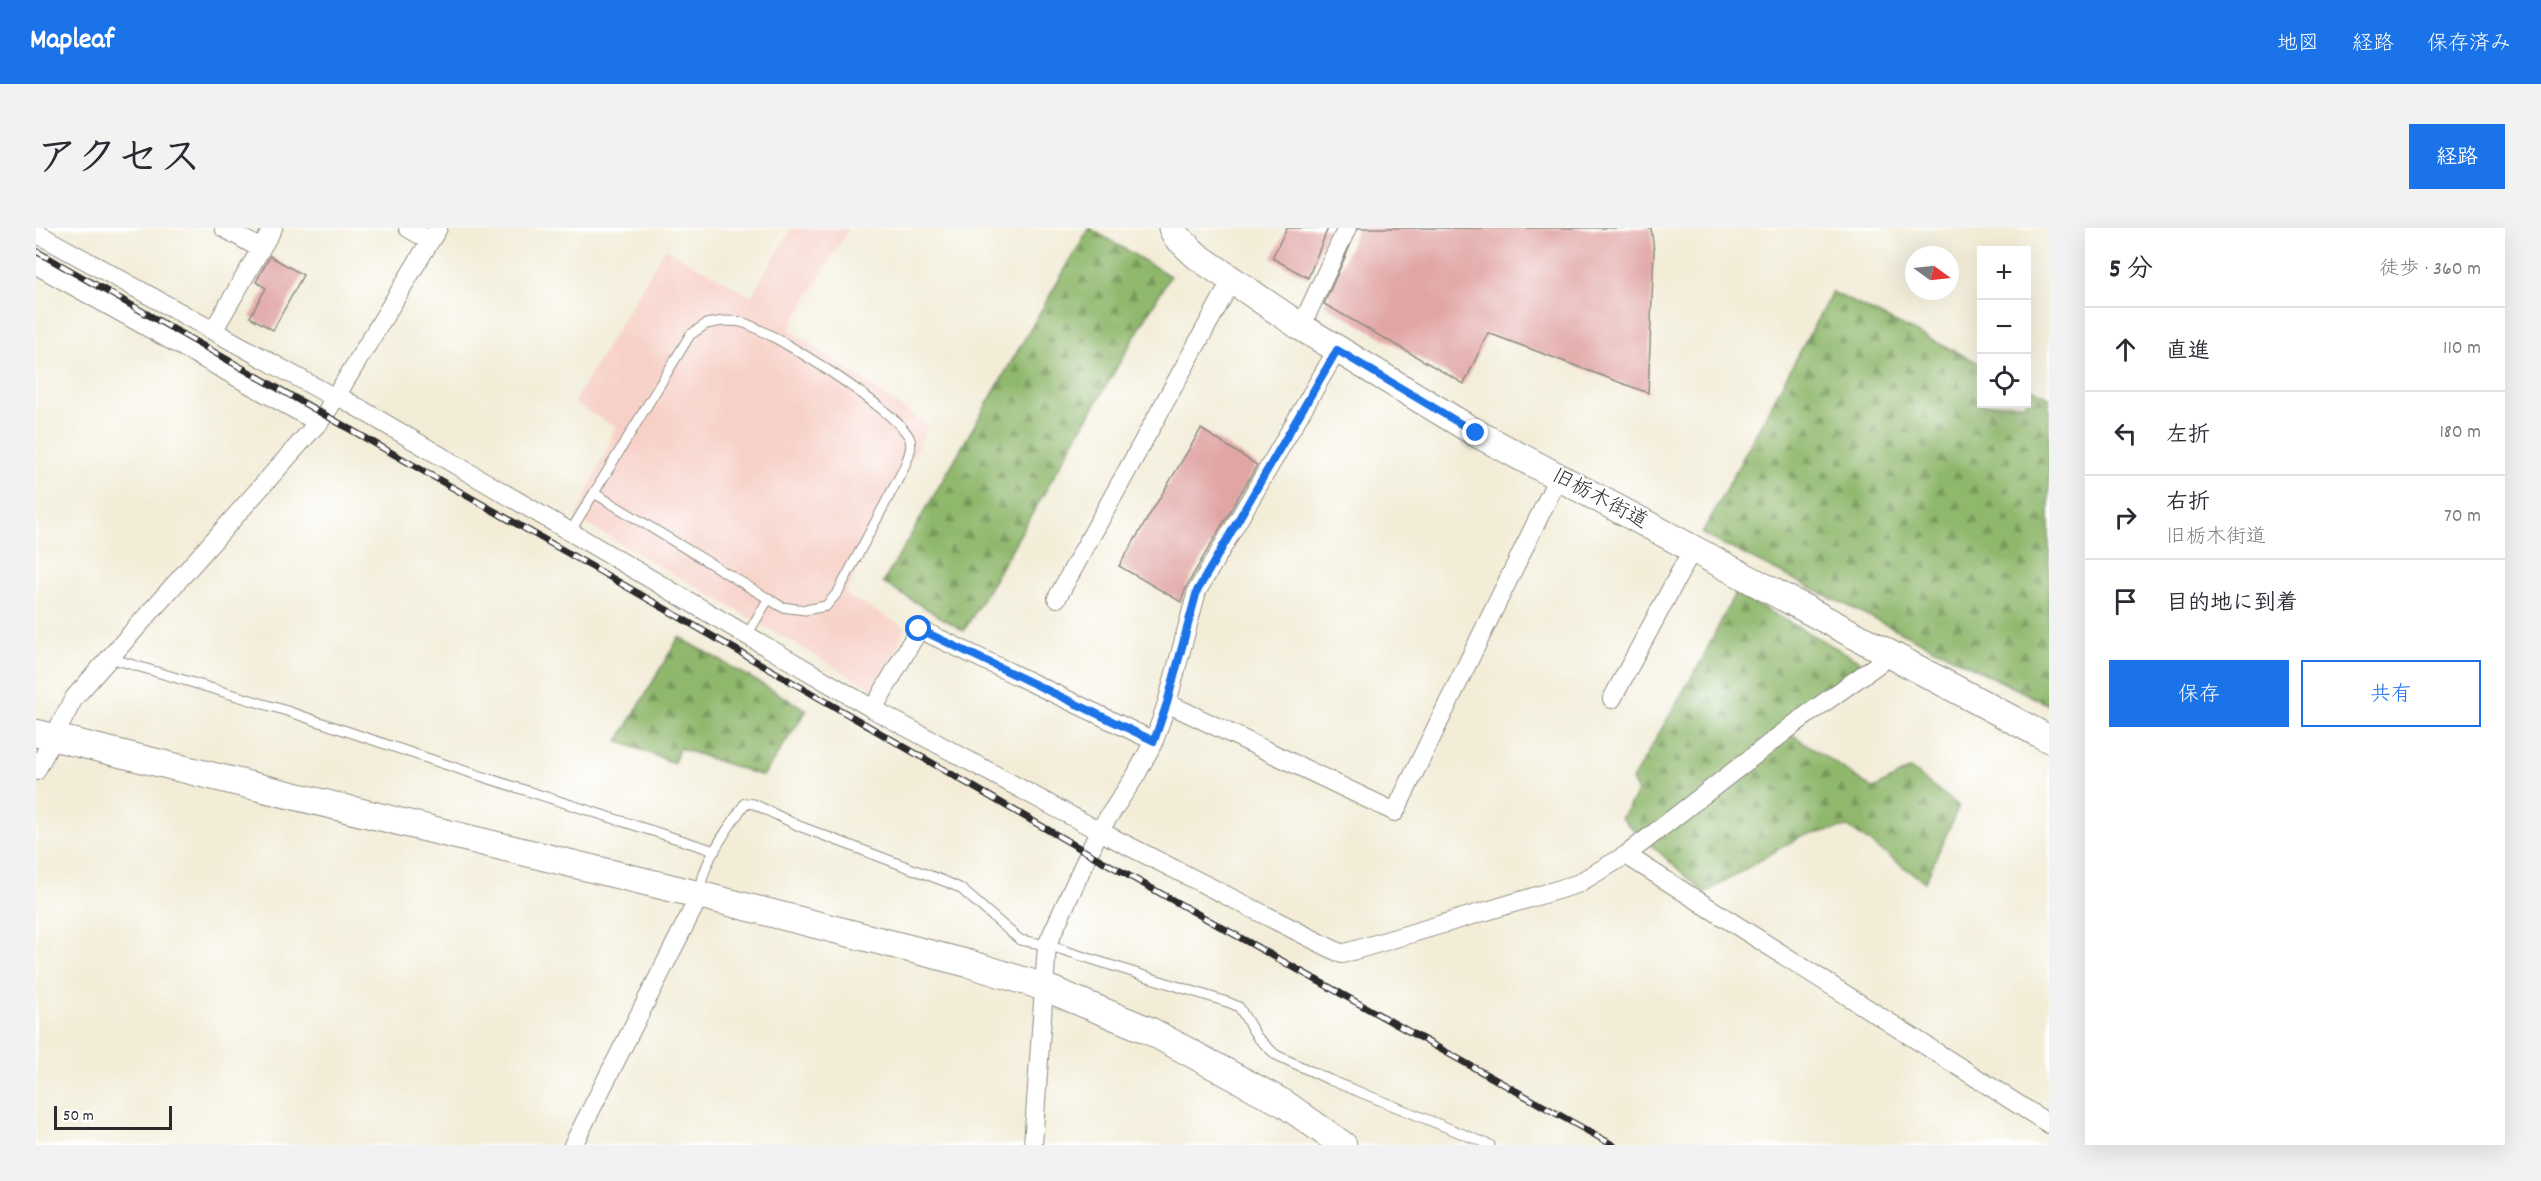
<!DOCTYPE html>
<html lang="ja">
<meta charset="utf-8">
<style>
:root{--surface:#fff;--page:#f2f2f3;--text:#2b2b33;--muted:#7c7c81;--line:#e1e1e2;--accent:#1a73e8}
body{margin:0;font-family:Dekko,"Klee One",sans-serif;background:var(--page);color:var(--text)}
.controls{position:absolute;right:18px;top:18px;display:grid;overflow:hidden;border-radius:0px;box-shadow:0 6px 24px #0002}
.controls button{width:54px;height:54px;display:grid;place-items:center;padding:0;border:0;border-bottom:2px solid var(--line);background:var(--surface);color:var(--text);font:30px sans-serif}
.compass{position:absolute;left:1869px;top:18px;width:54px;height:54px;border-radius:50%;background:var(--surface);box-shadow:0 6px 24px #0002;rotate:105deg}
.scale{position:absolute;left:18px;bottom:15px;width:118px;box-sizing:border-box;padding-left:6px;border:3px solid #2b2b2b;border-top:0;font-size:16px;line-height:21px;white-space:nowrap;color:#2b2b2b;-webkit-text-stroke:4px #fff;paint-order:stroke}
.stop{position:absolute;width:18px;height:18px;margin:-14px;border:4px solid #1a73e8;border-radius:50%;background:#fff}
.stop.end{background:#1a73e8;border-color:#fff;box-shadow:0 2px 6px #0008}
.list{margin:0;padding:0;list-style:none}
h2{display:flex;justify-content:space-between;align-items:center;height:78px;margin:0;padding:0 24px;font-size:26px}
h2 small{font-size:20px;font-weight:400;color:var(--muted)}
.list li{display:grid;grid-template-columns:39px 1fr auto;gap:18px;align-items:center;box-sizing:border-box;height:84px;padding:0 24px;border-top:2px solid var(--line)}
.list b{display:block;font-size:22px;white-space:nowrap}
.list p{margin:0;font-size:20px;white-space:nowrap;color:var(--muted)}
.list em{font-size:20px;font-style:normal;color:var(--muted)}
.actions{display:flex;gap:12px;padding:18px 24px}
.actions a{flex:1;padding:14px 0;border:2px solid var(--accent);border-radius:0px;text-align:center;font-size:21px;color:var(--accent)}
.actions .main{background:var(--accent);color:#fff}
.icon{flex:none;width:33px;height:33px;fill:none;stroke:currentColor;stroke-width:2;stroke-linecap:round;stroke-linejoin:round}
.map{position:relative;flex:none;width:2013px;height:917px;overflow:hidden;border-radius:0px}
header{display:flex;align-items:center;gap:36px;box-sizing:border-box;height:84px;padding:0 30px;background:var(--accent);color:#fff}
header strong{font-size:28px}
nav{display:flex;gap:33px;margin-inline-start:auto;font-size:21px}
.intro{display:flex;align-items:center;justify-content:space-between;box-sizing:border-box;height:144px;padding:0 36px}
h1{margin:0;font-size:42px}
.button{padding:15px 27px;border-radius:0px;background:var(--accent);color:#fff;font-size:21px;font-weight:700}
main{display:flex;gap:36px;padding:0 36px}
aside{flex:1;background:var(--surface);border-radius:0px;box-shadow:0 6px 24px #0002}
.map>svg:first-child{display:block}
.built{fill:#f7d1c8}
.forest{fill:url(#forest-firs);stroke:#5e724c;stroke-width:1.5}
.building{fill:#e1a6a4}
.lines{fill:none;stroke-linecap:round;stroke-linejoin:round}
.lane-casing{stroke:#8f8c82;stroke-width:11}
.street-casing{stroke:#8f8c82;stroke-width:20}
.secondary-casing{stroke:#8f8c82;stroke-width:29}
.lane{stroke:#fff;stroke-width:9}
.street{stroke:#fff;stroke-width:18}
.secondary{stroke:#fff;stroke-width:27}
.rail-casing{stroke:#2b2b2b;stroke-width:7}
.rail{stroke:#fff;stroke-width:4.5;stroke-dasharray:14;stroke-linecap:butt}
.route{stroke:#1a73e8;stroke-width:8}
.labels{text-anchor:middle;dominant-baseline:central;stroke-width:4.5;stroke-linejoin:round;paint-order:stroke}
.street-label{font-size:21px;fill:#2b2b2b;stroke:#fff}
</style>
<header>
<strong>Mapleaf</strong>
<nav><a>地図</a><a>経路</a><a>保存済み</a></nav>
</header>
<div class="intro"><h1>アクセス</h1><a class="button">経路</a></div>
<main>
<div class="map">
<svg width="2013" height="917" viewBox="0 0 2013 917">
<defs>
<pattern id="forest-firs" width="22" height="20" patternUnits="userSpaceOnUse" patternTransform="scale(1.5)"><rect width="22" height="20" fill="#90b86d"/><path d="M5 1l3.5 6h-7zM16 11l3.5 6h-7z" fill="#76965a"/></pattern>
</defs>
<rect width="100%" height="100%" fill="#fff"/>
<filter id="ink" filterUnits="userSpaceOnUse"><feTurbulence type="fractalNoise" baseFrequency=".0167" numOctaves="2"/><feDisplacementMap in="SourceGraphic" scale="12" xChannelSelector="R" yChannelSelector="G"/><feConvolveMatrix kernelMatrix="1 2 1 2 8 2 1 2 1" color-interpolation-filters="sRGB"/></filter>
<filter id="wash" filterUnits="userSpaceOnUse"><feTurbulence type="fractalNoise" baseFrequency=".008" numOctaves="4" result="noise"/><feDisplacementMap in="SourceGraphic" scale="24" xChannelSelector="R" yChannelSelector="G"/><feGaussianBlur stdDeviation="1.35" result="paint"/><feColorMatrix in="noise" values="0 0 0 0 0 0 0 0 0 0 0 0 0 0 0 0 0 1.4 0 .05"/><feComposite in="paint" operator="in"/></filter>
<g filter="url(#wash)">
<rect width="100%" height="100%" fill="#f3edd8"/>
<path class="built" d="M756,0H813L753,101L892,198L809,367L869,399L846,466L540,290L580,199L537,175L629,20L715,68Z"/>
<path class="forest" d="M1053,0L1134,48L928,403L847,355Z
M1796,64L1945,136L1946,176H1990L1991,158L2013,169V477L1666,306Z
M1699,365L1826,434L1754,505L1838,561L1874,541L1923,578L1889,654L1812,599L1765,608L1669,665L1585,590L1602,564L1596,552L1665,433Z
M643,409L771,482L727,548L643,520L638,535L582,513Z"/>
<g id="blocks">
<path class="building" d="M1251,0H1292L1272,50L1236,30Z
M1322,0H1615L1618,22L1612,165L1452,105L1428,156L1288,76Z
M234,28L267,47L237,102L214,89L230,60L220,54Z
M1165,201L1221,237L1151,357L1145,374L1083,338Z"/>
</g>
</g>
<g filter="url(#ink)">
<use href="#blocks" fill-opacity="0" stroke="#8f8c82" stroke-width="1.5"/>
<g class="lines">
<g class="lane-casing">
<path id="lane" d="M687,93C693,93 700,93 705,94C737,103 858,181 873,209C878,219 871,231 868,240L802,364L790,378L769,382L746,379L558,265L654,107L670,96Z
M534,304L558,265
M711,407L733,370
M74,430L251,483L429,543L679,623
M664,664C667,631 692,602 709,575L718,576L763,598L908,653L924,660L984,712L1011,717L1194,775L1203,779L1221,809L1240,827L1294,852L1454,917"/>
</g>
<g class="street-casing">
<path id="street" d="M188,0L225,21
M372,0L394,13
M0,5L299,170
M0,37L283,195
M1265,99L1311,0
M177,103L237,0
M302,168L837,481L1063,603L1306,726L1541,656L1590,627L1765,491L1855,427
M1021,370L1196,52
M1576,471L1656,322
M1131,475L1359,584L1517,260L1524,251
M837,481L883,401L1118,513
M0,543L38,470L288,188L402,0
M1590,627L2013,896
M537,917L664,667
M997,917L1011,717L1063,603L1100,547L1118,513L1131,475L1161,363L1301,122"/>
</g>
<g class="secondary-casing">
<path id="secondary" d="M1136,0L1140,8L1161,28L1265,99L1440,205L2013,511
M0,505L664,667L934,736L1008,759L1114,803L1249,876L1307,917"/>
</g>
<use href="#lane" class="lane"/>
<use href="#street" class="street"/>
<use href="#secondary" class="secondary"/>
<g class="rail-casing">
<path id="rail" d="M0,23L560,341L1052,625L1577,917"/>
</g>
<use href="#rail" class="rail"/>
</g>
</g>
<g class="lines" filter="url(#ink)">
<path class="route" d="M883,401L1118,513L1131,475L1161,363L1301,122L1440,205"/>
</g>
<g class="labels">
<g class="street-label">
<text transform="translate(1563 272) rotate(28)">旧栃木街道</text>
</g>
</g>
</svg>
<div class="controls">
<button>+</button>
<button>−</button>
<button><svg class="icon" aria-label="locate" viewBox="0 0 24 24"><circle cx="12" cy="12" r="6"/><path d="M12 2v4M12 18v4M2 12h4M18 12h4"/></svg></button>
</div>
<svg class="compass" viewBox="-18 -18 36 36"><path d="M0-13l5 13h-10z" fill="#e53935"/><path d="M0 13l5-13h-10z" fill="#7c7c81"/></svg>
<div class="scale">50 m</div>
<div class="stop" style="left:883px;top:401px"></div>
<div class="stop end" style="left:1440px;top:205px"></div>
</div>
<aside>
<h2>5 分<small>徒歩 · 360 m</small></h2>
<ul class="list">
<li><svg class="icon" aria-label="ahead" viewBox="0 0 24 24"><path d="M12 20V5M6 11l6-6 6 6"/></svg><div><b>直進</b></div><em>110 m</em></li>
<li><svg class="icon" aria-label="left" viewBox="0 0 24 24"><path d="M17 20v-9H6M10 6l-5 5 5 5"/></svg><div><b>左折</b></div><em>180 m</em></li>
<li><svg class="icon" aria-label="right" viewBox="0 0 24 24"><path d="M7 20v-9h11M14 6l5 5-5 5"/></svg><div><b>右折</b><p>旧栃木街道</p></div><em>70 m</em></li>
<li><svg class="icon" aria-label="arrive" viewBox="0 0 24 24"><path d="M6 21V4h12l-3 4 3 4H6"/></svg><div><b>目的地に到着</b></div></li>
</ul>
<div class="actions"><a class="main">保存</a><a>共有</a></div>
</aside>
</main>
